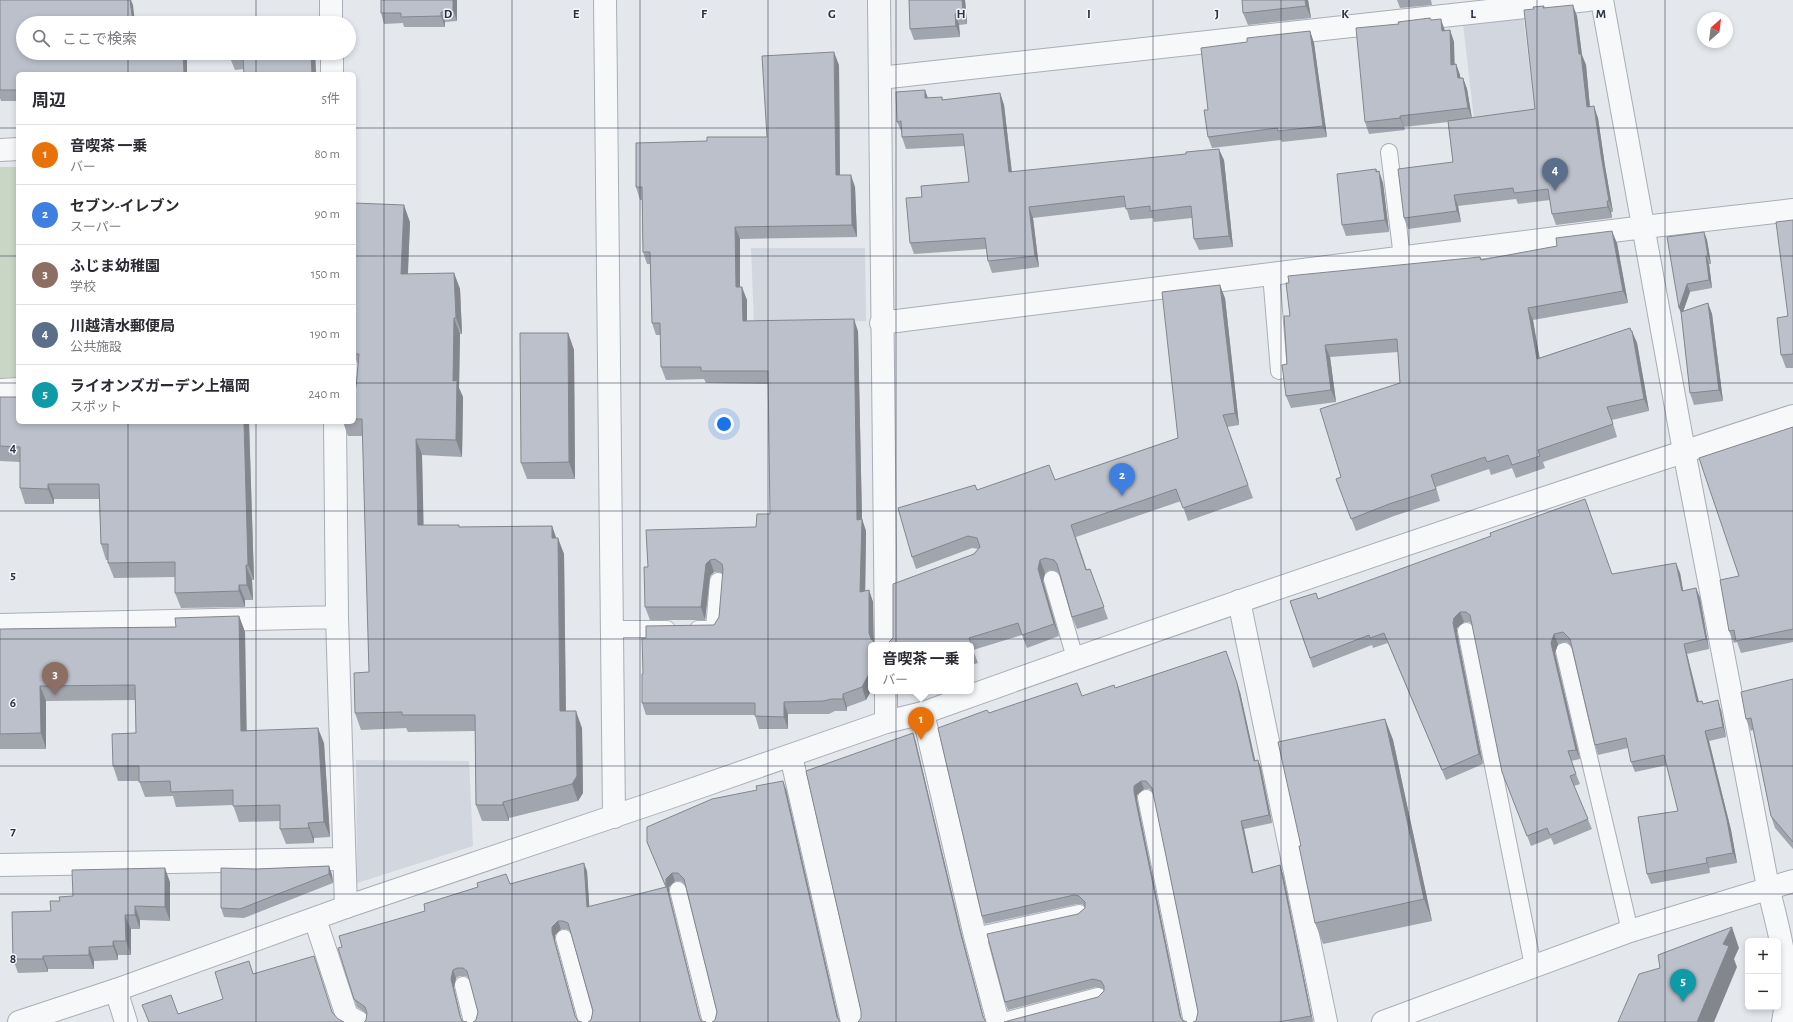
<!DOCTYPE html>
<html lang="ja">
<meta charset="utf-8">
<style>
:root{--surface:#fff;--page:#f2f2f3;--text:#2b2b33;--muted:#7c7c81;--line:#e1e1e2;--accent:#b45309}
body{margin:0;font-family:"Alegreya Sans","Noto Sans JP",sans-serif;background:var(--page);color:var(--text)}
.controls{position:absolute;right:12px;bottom:12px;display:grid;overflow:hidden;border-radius:6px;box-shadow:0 2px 6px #0003}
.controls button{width:36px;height:36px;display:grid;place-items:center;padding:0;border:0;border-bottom:1px solid var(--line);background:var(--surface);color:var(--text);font:20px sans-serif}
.compass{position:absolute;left:1697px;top:12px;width:36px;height:36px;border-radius:50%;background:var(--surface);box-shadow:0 2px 6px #0003;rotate:28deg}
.you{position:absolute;left:724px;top:424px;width:14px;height:14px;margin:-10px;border:3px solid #fff;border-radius:50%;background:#1a73e8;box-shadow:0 0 0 6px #1a73e833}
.badge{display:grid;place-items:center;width:26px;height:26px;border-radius:50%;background:var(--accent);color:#fff;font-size:13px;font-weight:700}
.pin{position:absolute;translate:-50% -33px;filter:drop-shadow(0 1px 2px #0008)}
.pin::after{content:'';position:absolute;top:21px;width:14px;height:12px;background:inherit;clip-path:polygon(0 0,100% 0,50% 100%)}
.popup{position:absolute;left:868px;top:642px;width:106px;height:52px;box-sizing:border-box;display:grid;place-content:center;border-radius:6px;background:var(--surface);filter:drop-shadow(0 1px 3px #0005);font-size:13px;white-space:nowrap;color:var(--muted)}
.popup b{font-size:15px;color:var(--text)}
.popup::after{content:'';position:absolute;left:50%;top:100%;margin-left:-8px;border:8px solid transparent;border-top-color:var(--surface)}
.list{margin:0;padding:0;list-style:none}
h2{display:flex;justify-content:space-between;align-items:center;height:52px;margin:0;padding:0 16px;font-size:17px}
h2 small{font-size:13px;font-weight:400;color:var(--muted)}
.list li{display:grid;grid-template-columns:26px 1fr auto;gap:12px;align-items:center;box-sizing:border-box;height:60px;padding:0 16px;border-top:1px solid var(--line)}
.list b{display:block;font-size:15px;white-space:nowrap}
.list p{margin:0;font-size:13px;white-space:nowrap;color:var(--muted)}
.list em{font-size:13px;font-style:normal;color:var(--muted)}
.icon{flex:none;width:22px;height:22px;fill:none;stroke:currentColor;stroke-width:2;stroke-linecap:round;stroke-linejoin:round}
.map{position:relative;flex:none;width:1793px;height:1022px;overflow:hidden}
.search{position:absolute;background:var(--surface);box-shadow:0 2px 6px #0003;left:16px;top:16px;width:340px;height:44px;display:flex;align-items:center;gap:10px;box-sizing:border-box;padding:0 14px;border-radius:22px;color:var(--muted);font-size:15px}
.panel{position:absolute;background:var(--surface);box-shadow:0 2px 6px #0003;left:16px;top:72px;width:340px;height:352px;border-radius:6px}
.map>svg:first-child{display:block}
.built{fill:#d2d6de}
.green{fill:#c9d6c5}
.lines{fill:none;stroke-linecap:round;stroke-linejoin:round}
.service-casing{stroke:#a9aeb7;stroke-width:18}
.minor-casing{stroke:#a9aeb7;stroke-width:24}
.tertiary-casing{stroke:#a9aeb7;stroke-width:24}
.service{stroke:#f7f8fa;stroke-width:16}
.minor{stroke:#f7f8fa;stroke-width:22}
.tertiary{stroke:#f7f8fa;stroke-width:22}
.wall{fill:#a1a5ae}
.shaded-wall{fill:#83868d}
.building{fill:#bbc0ca;stroke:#83868d}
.grid{fill:none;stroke:#2b3445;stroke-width:1;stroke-opacity:0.55}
.grid-label{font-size:13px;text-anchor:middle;font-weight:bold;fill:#2b3445;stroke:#f4f6f9;stroke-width:3;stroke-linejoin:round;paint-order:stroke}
</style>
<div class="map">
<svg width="1793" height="1022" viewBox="0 0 1793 1022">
<rect width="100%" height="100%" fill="#e4e7ec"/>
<path class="built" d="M1523,16L1536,119L1475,127L1463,24Z
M751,248H865L866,321L754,323Z
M356,760L469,761L473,846L357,883Z"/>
<path class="green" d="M0,167H18V377L0,378Z"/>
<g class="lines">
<g class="service-casing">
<path id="service" d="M1389,152L1402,257
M1271,274L1279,371
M1052,579L1075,658
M610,629H667
M698,629H714L718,581
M1466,631L1533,966
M1564,651L1630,931
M1146,798L1192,1022
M678,890L711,1022
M975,936L1079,913
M564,938L587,1022
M463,985L472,1022
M1000,1022L1098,996"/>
</g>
<g class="minor-casing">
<path id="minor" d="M331,0V23
M879,0L886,645
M1602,0L1684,451L1768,887
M332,53V74
M880,78L1588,0
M0,150L18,149
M881,323L1644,227L1793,210
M0,390L18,389
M335,422L337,617L346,907
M1239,601L1326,1022
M0,625L337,617
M923,713L975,936L998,1022
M886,722V691
M791,756L852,1022
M0,865L344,859
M315,919L347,1016L358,1022
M19,1022L116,990L126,1022
M1383,1022L1630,931L1793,881"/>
</g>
<g class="tertiary-casing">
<path id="tertiary" d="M605,0L614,817
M1768,887C1779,932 1793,976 1783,1022
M116,990L346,907L662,800L886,722L923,713C1211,609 1502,511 1793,416"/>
</g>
<use href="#service" class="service"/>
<use href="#minor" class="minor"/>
<use href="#tertiary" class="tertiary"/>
</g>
<path class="wall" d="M0,0L133,5L18,74V101H1L0,98Z
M457,0V21L445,22V27H404L403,23L384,24L381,13Z
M909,0H965L967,24L959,25L960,37L914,40L910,29Z
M1308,0L1311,18L1248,25L1243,13Z
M1397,0H1431L1432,5L1400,8Z
M1544,6L1545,8L1577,16L1582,55L1586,65L1590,107L1598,118L1605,166L1613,212H1611L1612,218L1556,225L1552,214L1550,200L1518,204L1516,199L1458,206L1461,222L1408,229L1404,218L1453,162L1448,122L1404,127L1405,130L1369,134L1365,122L1399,24L1430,18L1431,20L1445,30H1450L1454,42V64H1456L1460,75V78H1463L1467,89L1472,118L1535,109L1534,9Z
M1310,31L1314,43L1327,137L1282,142L1281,140L1212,148L1208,137V110L1247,42Z
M230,53H315L316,74H244V69L235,70L230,58Z
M839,65L840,175L855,187L857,237L740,239V287L747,300V321L858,331L862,519L866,531L865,591L869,590L873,602L871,645V691L866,700L847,707V711H835L829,714H788V729H759L755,715H646L642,703L646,638L714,625L719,617L723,574L719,572H714L710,576L705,620H650L645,607L648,567L756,527L770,514L768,384L706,383L704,379L666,380L661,367V335H656L652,323L650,264H647L643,252L642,200H640L636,187L707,141L767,137Z
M1000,93L1004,105L1012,172L1224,160L1233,247L1199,250L1194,239L1192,218L1154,222L1153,218L1130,220L1126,207L1033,218L1039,267L992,273L988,261L986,249L914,254L910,243L922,197L969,182L965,146L906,149L902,137V133L897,122L928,98L942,97L943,100Z
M1376,169L1377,171H1379L1383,183L1389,232L1346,236L1342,225Z
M1793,220V368H1786L1781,355L1788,316Z
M410,222L408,274L454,273L460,289L462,334H460L459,388L463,397L462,457L422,455L423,525L460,527L552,526L556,538L564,554L566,711L582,728L583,793L578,801L509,818V821H482L476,805L475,731L408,732L406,728L361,730L355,713L369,672L363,436H348L343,422H354V391L356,387L358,365L354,354Z
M1704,232L1707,240L1711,264H1709L1712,288L1690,292L1683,311L1708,303L1712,314L1723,401L1694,405L1690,393L1681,313L1679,308Z
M1617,243L1628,303L1533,320L1539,358L1630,328L1637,343L1649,411L1612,420L1617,437L1543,462L1545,468L1516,478L1512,468L1491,475L1489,469L1436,487L1440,501L1394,516L1356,531L1336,479L1341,477L1400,383L1398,352L1330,357L1336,402L1291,408L1286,396L1287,364L1290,316L1480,257L1482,260Z
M1225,298L1239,425L1227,427L1253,498L1188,521L1181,501L1076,537L1087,570L1090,569L1108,619L1077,629L1072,617L1059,574L1058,572L1050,570L1045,573L1043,581L1059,636L1027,648L1022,635L973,650L978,663L971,665V645L888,643L978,549L972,548L916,569L912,557L975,485L977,490L1055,480L1178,438Z
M568,333L574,350L575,479H527L521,463Z
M0,397L249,422L254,580H252L253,600H245V607L181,608L175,593V577L114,578L108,563V560H106L101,544L99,499H54V504H25L20,488V462L0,461Z
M1793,427V642L1741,653L1737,642L1734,643L1729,631Z
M1680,573L1683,591L1696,588L1700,598L1709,649L1687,654L1699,701H1702L1703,704L1721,710L1726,737L1709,741L1731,830L1737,863L1709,868L1710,873L1651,884L1647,874L1678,811L1667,765L1635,772L1631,762L1628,748L1598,755L1595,745L1572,647L1567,642L1558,644L1555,653L1580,759L1571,761L1580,784L1574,786L1592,829L1554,845L1551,838L1531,846L1506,782L1472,624L1469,622H1464L1457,628V633L1483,764L1446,780L1388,643L1373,648L1372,645L1313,668L1290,601L1612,574Z
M239,616L245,632L246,730L324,743L330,837L314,838V843L286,844L280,829V821L239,822L233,805L176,807L173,796L145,797L139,781H118L113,766L136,733V700L46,701V749H0V629L176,627Z
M1793,679V849L1775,828L1771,816L1753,730L1751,731L1746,719Z
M1115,688L1240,692L1255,760H1258L1261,768L1272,823L1244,829L1253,872L1283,874L1313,1022H1193L1196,1021L1198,1012L1154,794L1149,789H1144L1137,795V800L1182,1020L1098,997L1104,991V989L1096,987L1008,1010L1005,1002L1078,914L1085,908V907L1082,904H1077L985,924L982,916L989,713L1082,696Z
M1385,719L1393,740L1432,921L1323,944L1315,923L1301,846Z
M786,789L839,1020H715L717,1012L686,886L681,881H675L669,887V892L591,1020L593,1011L570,931L566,929H561L555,935V941L576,1018L476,1020L478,1012L469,978L466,976H460L456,978L454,987L366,1020L367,1014L357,1007L354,999L342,947L425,911L510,884L587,871L589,907L666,887L647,842Z
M329,866L332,875L333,883L244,918L224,917L221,908L256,869Z
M170,882V921L140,920V929H131V955H118V960L94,961V969H48V972L18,973L13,959L51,911L60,901Z"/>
<path class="shaded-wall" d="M130,0H131L133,5L135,23H133Z
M453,0H457V21L453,11Z
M962,0H965L967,24L963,13Z
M1305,0H1308L1311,18L1306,6Z
M1573,5L1577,16L1582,55L1586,65L1591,119L1587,107L1579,54Z
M441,12L445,22V27L441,16Z
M955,14L959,25L960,37L956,26Z
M1441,19L1445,31H1442Z
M1450,30L1454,42L1455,76L1451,65Z
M1310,31L1314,43L1327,137L1323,126Z
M834,52L839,65L840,188L836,175Z
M183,53H187V74H184Z
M311,53H315L316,74H312Z
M1456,64L1460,75L1462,90L1458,78Z
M1463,78L1467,89L1472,119L1468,108Z
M925,90L929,101L925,98Z
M1000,93L1004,105L1013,184L1009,172Z
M1594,106L1598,118L1605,166L1613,212L1609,201L1601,155Z
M1400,116L1404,127L1405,130L1400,118Z
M1219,149L1224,160L1233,247L1229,236Z
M1376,169L1380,180L1379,171L1383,183L1389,232L1385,220Z
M851,175L855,187L857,237L852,225Z
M1454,195L1458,206L1461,222L1457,211Z
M1607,201L1611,212L1612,218L1608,207Z
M404,205L410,222L407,290L401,274Z
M1029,207L1033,218L1039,267L1035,256Z
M735,227L740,239V300L736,287Z
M1612,231L1617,243L1628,303L1623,291Z
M1704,232L1707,240L1711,264L1708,256Z
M1706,256L1709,264L1712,288L1709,280Z
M454,273L460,289L462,334L456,318Z
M1687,284L1690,292L1682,315L1679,308Z
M1220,285L1225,298L1239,425L1235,413Z
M742,287L747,300V333L743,321Z
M1708,303L1712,314L1723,401L1719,390Z
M1528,308L1533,320L1542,371L1537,359Z
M454,318L460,334L459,388L463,397L462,457L456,440L453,381Z
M854,319L858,331L862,519L866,531L865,605L860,592L857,520Z
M1630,328L1634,337L1632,331L1637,343L1649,411L1644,399Z
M568,333L574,350L575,479L569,462Z
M1325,345L1330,357L1336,402L1331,390Z
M244,422H249L254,580L248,565Z
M416,439L422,455L424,541L418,525Z
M48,484L54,499V504L48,489Z
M552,526L558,543L552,538Z
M558,538L564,554L566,728L560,711Z
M710,560L714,572L710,576L705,620L701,607L706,564Z
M1040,560L1045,573L1043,581L1059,636L1054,624L1038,569Z
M1676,563L1680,573L1685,601L1682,591Z
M246,565L252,580L253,600L247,585Z
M239,585L245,600V607L239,591Z
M1696,588L1700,598L1709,649L1706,639Z
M869,590L873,602L874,645L869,633Z
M1460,612L1464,622L1457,628V633L1483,764L1479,754L1453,623L1454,618Z
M239,616L245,632L247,746L241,731Z
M1554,634L1558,644L1555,653L1580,759L1576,750L1551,643Z
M1684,644L1687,654L1701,712L1697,702Z
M1229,659L1240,692L1257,769L1254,761Z
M871,670V691L866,700L862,687Z
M40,686L46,701V749L41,733Z
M843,694L847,707V711L843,699Z
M1718,700L1721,710L1726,737L1723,727Z
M784,702L788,714V729L784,717Z
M576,711L582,728L583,793L578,801L572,784Z
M1385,719L1393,740L1432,921L1424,899Z
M318,728L324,743L330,837L324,822Z
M1705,731L1709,741L1731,830L1737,863L1733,853Z
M913,733L916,742L963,939L985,1022L983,1017L960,931Z
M1258,760L1261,768L1272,823L1269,815Z
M783,781L786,789L839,1022L837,1017Z
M1141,781L1144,789L1137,795V800L1182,1022L1180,1016L1134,792V786Z
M503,802L509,818V821L503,805Z
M1241,821L1244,829L1255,881L1252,873Z
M308,823L314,838V843L309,828Z
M1706,858L1709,868L1710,873L1707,863Z
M584,863L587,871L590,916L587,907Z
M1280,865L1283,874L1313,1022L1311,1016Z
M329,866L332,875L333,883L329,874Z
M165,868L170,882V921L165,907Z
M672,873L675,881L669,887V892L701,1022L699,1016L666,884V879Z
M135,906L140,920V929L135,915Z
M125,915L131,929V955L126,941Z
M558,921L561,929L555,935V941L577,1022L575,1016L552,932V927Z
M1732,927L1739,948L1734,959L1737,967L1714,1022H1697L1723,944Z
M113,941L118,955V960L113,946Z
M89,947L94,961V969L89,955Z
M43,956L48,969V972L43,959Z
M453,970L456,978L454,987L462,1022L460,1016L451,979Z"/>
<path class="building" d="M0,0H130L133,23H23V53H183L184,74H18V90H0Z
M381,0H453V11L441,12V16L401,17V13H381Z
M909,0H962L963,13L955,14L956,26L910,29Z
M1242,0H1305L1306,6L1243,13Z
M1573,5L1579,54H1581L1587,107L1594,106L1601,155L1609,201H1607L1608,207L1552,214L1548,189L1514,193L1513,188L1454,195L1457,211L1404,218L1398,169L1453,162L1448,121L1535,109L1524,10L1534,9L1533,7L1544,6L1543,8Z
M1430,18L1431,20L1441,19L1442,31L1450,30L1451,65L1456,64L1458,78H1463L1468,108L1400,116V118L1365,122L1356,28L1399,24L1398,22Z
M1310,31L1323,126L1278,131L1277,128L1208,137L1204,110H1208L1201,48L1247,42V38Z
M834,52L836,175H851L852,225L735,227L736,287H742L743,321L854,319L857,520L862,519L860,592L869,590V633L871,639L876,644L881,645H871V670L862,687L843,694V699H831L824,701L784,702V717L755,716V703H642V674H643L642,638H646V626L714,625L719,617L723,569L722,564L715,559L710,560L706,564L701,607H645L644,567H648L646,530L756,527L757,514H770L768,371H701V367H661L660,323H652L650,252H643L642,187H636V143L707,141V137H767L762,56Z
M230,53H311L312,74H244L243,58H230Z
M925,90V98L942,97V100L1000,93L1009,172L1186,154V152L1219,149L1229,236L1194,239L1191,206L1150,211V206L1126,209L1124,196L1029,207L1035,256L988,261L985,238L910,243L906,198L922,197L921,186L969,182L963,134L902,137L901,121L897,122L896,92Z
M1376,169V172L1379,171L1385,220L1342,225L1337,174Z
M354,203L404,205L401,274L454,273L456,318H454L453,381L457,380L456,440L416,439L418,525H459V527L552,526V538H558L560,711H576L577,776L572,784L503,802V805H476L475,715H402V712L355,713L354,673L369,672L362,419H354V391L356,387L359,354H354Z
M1793,220V354L1781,355L1777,318L1788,316L1776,222Z
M1612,231L1623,291L1528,308L1537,359L1630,328L1631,331H1632L1644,399L1607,407L1613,424L1538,450L1540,456L1512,465L1508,455L1487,462L1485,457L1431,475L1436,489L1389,504L1351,519L1336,479L1341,477L1320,409L1400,383L1397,339L1325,345L1331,390L1286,396L1282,365L1287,364L1284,316H1290L1286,283H1289L1288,276L1480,257L1481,260L1557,246L1556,238Z
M1704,232L1708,256H1706L1709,280L1687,284L1679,308L1667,237Z
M1220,285L1235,413L1223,415L1248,485L1183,508L1176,489L1071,525L1086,570L1090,569L1104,607L1072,617L1057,564L1054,560L1045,558L1040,560L1038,569L1054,624L1022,635L1018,623L969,638L973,650L971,651V645H882L888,643L893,638V584L974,554L980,547L977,538L968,536L912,557L898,508L975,485L977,490L1049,465L1055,480L1178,438L1162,292Z
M1708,303L1719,390L1690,393L1681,312Z
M520,333H568L569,462L521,463Z
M0,397H18V422H244L248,565H246L247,585H239V591L175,593V562L108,563V544H101L99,484H48V489L20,488V447L0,446Z
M1793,427V629L1736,641L1734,630L1729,631L1720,580L1739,576L1699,458Z
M1585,499L1612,574L1676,563L1682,591L1696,588L1706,639L1684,644L1697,702L1702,701L1703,704L1718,700L1723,727L1705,731L1727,820L1733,853L1706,858L1707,863L1647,874L1638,817L1678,811L1664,755L1631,762L1626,738L1595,745L1570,639L1563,632L1554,634L1551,643L1576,750L1568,751L1576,774L1570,776L1588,819L1550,835L1547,828L1527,836L1502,772L1470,615L1466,612H1460L1454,618L1453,623L1479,754L1442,770L1384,633L1370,638L1369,635L1310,658L1290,601L1316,593L1318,599L1491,536L1490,533Z
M239,616L241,731L318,728L324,822L308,823L309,828L280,829V805L233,806V790L171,792L170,781L139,782V766H113L112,734L136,733L135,685L40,686L41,733L0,734V629L176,627L175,618Z
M1226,651L1237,683L1254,761L1258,760L1269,815L1241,821L1252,873L1280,865L1311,1016L1278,1022H1193L1196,1021L1198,1012L1152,788L1146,781H1141L1134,786V792L1180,1016L1182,1020L1187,1022H1004L1098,997L1104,991V986L1101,981L1093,979L1005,1002L987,934L1078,914L1085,908V902L1079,896L1074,895L982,916L938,728L987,710L989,713L1077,683L1082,696L1114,685L1115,688Z
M1793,679V842L1771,816L1751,718L1746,719L1741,692Z
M1385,719L1424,899L1315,923L1299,846H1301L1278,742Z
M913,733L960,931L983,1017L986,1022H858L861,1018V1011L806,771Z
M783,781L837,1017L840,1022H712L715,1020L717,1012L684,879L678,873H672L666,879V884L699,1016L701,1021L706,1022H588L591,1020L593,1011L568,923L563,921H558L552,927V932L575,1016L578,1021L582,1022H473L476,1020L478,1012L467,971L463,968H457L453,970L451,979L460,1016L462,1021L467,1022H364L366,1020L367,1013L365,1007L354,999L338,948L342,947L339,936L425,911L424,904L478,887L477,883L506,874L510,884L584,863L587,907L666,887L647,842V827L712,799L757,790L756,786Z
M329,866V874L240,909L221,908V868L256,869Z
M165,868V907L135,906V915H125L126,941H113V946L89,947V955L43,956V959H13L12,912L51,911L50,901H60L59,897L73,896L72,870Z
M1732,927L1723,944L1729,946L1697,1022H1618L1639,974L1660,968L1658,955Z
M314,956L332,1012L338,1019L344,1022H149L142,1005L171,995L178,1014L223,999L215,972L249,961L253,974Z"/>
<path class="grid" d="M128,0V23M256,0V23M384,0V1022M512,0V1022M640,0V1022M768,0V1022M896,0V1022M1025,0V1022M1153,0V1022M1281,0V1022M1409,0V1022M1537,0V1022M1665,0V1022M128,53V74M256,53V74M0,128H18M354,128H1793M0,256H18M354,256H1793M0,383H18M354,383H1793M128,422V1022M256,422V1022M0,511H1793M0,639H1793M0,766H1793M0,894H1793"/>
<g class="grid-label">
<text x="448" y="18">D</text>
<text x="576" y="18">E</text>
<text x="704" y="18">F</text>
<text x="832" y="18">G</text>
<text x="961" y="18">H</text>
<text x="1089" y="18">I</text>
<text x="1217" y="18">J</text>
<text x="1345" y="18">K</text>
<text x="1473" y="18">L</text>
<text x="1601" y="18">M</text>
<text x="13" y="452">4</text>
<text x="13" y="579">5</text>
<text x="13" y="707">6</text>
<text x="13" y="835">7</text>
<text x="13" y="963">8</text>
</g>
</svg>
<div class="controls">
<button>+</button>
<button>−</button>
</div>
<svg class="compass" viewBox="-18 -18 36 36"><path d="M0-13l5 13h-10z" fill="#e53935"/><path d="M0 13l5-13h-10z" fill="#7c7c81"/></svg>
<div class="you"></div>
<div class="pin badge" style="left:921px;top:740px;background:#e8710a">1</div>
<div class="popup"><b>音喫茶 一乗</b>バー</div>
<div class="pin badge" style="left:1122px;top:496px;background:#3f7fe0">2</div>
<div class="pin badge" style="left:55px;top:695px;background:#8d6e63">3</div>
<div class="pin badge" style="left:1555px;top:191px;background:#5c6f8a">4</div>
<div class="pin badge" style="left:1683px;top:1002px;background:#0f9aa8">5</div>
<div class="search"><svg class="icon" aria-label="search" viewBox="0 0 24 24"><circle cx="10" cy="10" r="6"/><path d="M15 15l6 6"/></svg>ここで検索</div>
<section class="panel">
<h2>周辺<small>5件</small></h2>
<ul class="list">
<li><span class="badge" style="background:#e8710a">1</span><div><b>音喫茶 一乗</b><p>バー</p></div><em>80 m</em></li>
<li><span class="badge" style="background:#3f7fe0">2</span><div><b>セブン-イレブン</b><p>スーパー</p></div><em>90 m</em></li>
<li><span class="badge" style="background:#8d6e63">3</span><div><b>ふじま幼稚園</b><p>学校</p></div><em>150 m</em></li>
<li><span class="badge" style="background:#5c6f8a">4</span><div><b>川越清水郵便局</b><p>公共施設</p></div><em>190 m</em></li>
<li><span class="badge" style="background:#0f9aa8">5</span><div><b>ライオンズガーデン上福岡</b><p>スポット</p></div><em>240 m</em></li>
</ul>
</section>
</div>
